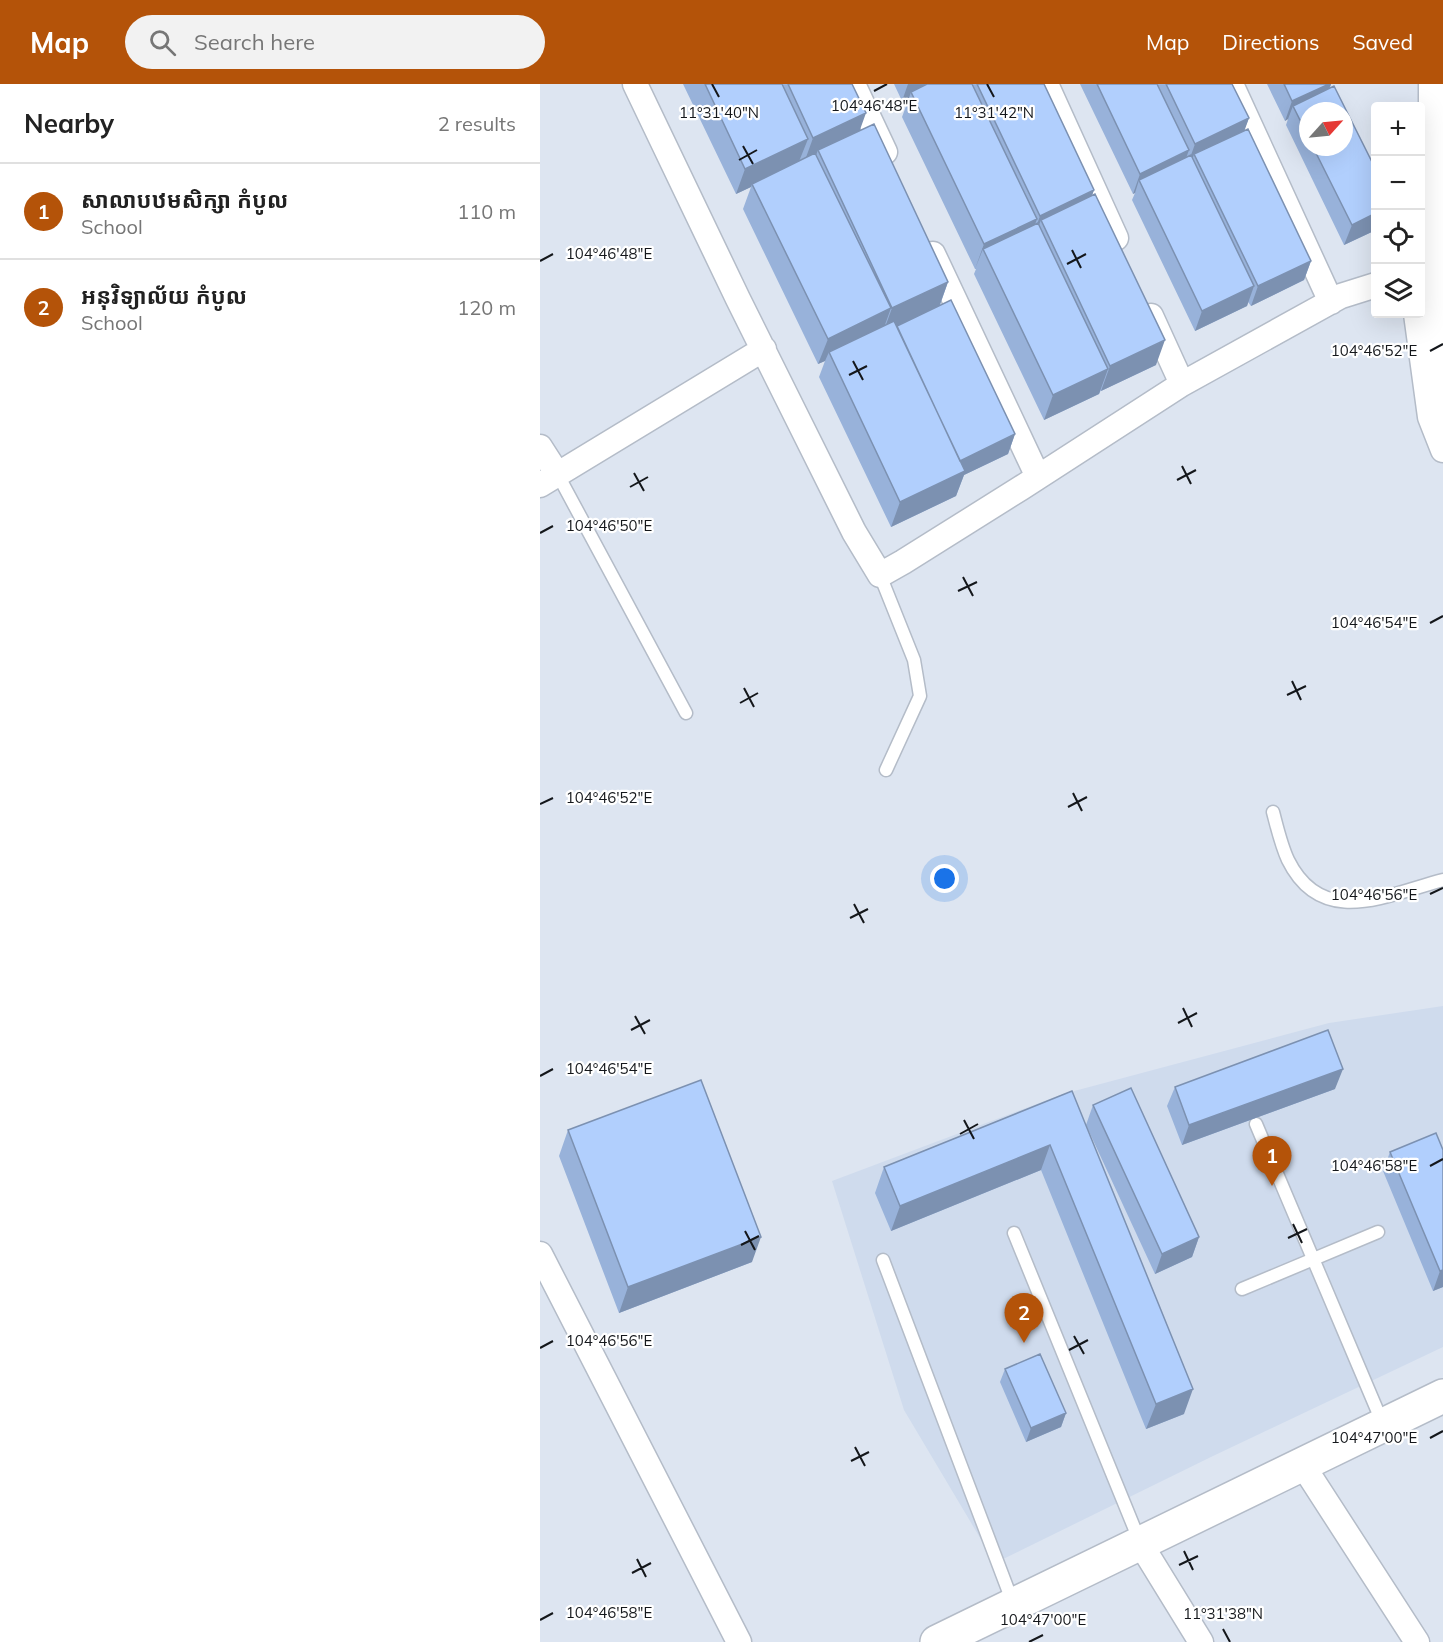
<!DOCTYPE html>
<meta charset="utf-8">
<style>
:root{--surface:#fff;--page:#f2f2f2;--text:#222;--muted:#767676;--line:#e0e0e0;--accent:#b45309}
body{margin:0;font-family:Mulish,"Noto Sans Khmer",sans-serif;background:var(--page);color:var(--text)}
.controls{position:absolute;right:18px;top:18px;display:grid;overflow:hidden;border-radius:6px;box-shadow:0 6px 24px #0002}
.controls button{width:54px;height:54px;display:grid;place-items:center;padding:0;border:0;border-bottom:2px solid var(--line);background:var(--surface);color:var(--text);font:30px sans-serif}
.compass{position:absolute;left:759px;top:18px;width:54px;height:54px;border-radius:50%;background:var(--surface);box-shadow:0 6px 24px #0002;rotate:63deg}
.you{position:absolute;left:405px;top:795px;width:21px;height:21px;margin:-15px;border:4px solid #fff;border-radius:50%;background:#1a73e8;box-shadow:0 0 0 9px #1a73e833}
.badge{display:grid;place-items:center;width:39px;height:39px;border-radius:50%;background:var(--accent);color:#fff;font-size:20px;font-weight:700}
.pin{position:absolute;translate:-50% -50px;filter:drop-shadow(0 2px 3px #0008)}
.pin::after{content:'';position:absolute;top:32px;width:21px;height:18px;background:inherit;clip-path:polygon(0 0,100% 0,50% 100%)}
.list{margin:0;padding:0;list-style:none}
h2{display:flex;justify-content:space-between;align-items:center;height:78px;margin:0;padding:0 24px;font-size:26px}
h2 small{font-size:20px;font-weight:400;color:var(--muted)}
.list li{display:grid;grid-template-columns:39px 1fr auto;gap:18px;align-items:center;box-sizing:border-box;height:96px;padding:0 24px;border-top:2px solid var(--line)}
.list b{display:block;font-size:22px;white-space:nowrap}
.list p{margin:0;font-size:20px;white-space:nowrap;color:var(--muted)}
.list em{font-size:20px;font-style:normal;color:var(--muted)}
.icon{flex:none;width:33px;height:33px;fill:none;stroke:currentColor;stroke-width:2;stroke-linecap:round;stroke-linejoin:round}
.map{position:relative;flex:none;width:903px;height:1558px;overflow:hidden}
header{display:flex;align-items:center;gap:36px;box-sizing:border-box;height:84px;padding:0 30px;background:var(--accent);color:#fff}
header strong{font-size:28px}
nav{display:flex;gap:33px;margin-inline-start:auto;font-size:21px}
.search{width:420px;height:54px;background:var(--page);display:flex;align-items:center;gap:15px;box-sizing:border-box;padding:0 21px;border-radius:33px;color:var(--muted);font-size:22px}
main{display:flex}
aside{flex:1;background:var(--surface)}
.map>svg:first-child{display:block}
.built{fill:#cfdbed}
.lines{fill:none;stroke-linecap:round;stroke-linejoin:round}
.lane-casing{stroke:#b4bcc8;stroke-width:15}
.street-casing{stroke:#b4bcc8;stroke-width:27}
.secondary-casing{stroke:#b4bcc8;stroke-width:36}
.lane{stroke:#fff;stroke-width:12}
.street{stroke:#fff;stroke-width:24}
.secondary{stroke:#fff;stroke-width:33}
.wall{fill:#98b2da;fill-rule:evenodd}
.shaded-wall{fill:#7c91b1}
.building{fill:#b1cffd;stroke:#7c91b1;stroke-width:1.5}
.ticks{fill:none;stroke:#14171b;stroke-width:2}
.ticks-label{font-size:15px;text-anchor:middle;fill:#14171b;stroke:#fff;stroke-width:4.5;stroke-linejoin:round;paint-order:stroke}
</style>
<header>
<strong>Map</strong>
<div class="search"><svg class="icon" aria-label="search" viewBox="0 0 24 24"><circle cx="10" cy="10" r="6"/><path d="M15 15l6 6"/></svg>Search here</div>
<nav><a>Map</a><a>Directions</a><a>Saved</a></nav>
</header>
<main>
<aside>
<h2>Nearby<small>2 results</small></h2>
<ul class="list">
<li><span class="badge">1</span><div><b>សាលាបឋមសិក្សា កំបូល</b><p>School</p></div><em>110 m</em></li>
<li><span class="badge">2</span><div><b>អនុវិទ្យាល័យ កំបូល</b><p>School</p></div><em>120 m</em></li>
</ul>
</aside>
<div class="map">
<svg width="903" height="1558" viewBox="0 0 903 1558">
<rect width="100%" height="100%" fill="#dde5f1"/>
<path class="built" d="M903,922V1263L673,1372L455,1479L364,1326L292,1097L523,1010L789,939Z"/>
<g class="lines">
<g class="lane-casing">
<path id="lane" d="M18,391L146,629
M340,491L374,576L380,612L346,686
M733,728C737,743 741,761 748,776C782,845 846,811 903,796
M716,1040L843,1340
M474,1149L600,1458
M343,1176L473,1519
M702,1205L838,1148"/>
</g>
<g class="street-casing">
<path id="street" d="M95,0L198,215L314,448L340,491L363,478L481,404L642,300L801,212L836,201
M313,0L345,68
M506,0L576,154
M691,0L791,218
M891,0V138L903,321
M393,170L498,393
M876,230L890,333L903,366
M611,232L642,300
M0,363L18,391
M0,401L224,265
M0,1170L199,1558
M762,1380L877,1558
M600,1459L661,1558"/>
</g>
<g class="secondary-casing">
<path id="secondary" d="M397,1558L903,1312"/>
</g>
<use href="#lane" class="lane"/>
<use href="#street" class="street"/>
<use href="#secondary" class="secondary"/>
</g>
<path class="wall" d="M143,0H312L320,46L408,198L400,221L475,350L468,370L424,391L416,412L351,443L279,293L285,277L278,280L203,125L211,103L196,110Z
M354,0H504L554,106L552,111L616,281L561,307V306L559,310L504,336L434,190L436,185H435L362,33L369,14L362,17Z
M540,0H692L709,34L704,46L771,177L764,196L711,222L708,218L707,222L655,247L592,116L595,109L593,110Z
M727,0H791L790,4L836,86V146L804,161L746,41L748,35L745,37ZM768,27L804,63H768Z
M635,1003L795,1005L642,1061L627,1022Z
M532,1007L644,1330L606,1345L501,1086L351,1147L335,1109L344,1083Z
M553,1021L659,1153L652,1173L615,1190L546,1041Z
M28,1046L212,1178L79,1229L19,1072Z
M903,1066V1203L893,1207L843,1087L850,1068Z
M465,1285L526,1329L521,1343L486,1358L460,1298Z"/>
<path class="shaded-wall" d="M368,0H396L371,8L369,14L362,17Z
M789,0H791L784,18L753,22L748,35L745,37L752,17Z
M326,29L317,54L278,66L275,74L264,79L273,54Z
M709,34L700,59L654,70L650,83L646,85L655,60Z
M268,55L258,80L212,100L211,103L196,110L205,85Z
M649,66L642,85L599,96L595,109L593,110L600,90Z
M554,106L545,131L501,136L493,156L491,157L500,132Z
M836,129V146L804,161L812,141Z
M497,135L488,160L443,165L435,185L444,160Z
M771,177L764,196L711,222L718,202Z
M408,198L399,223L343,249L352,224Z
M714,202L707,222L655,247L662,227Z
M351,224L342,249L289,268L285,277L278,280L288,255Z
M625,256L616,281L561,307L570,282Z
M568,285L559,310L504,336L513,311Z
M475,350L468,370L424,391L416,412L351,443L360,418L420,377Z
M803,985L795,1005L642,1061L649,1041Z
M510,1061L501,1086L351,1147L360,1122Z
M221,1153L212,1178L79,1229L88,1203Z
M659,1153L652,1173L615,1190L622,1170Z
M903,1186V1203L893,1207L900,1187Z
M653,1305L644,1330L606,1345L616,1320Z
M526,1329L521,1343L486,1358L491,1344Z"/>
<path class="building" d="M165,0H242L268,55L205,85Z
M248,0H312L326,29L273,54Z
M387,0H432L497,135L444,160L371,8Z
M437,0H504L554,106L500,132Z
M557,0H617L649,66L600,90Z
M626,0H692L709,34L655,60Z
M744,0H789L752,17Z
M794,2L836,86V129L812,141L773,63H804V27H768V52L753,22Z
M334,40L408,198L352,224L278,66Z
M708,45L771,177L718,202L654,70Z
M275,69L351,224L288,255L212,100Z
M651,71L714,202L662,227L599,96Z
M555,110L625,256L570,282L501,136Z
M498,139L568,285L513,311L443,165Z
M411,216L475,350L420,377L357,242Z
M354,237L425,387L360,418L289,268Z
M788,946L803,985L649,1041L635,1003Z
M161,996L221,1153L88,1203L28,1046Z
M591,1004L659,1153L622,1170L553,1021Z
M532,1007L653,1305L616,1320L510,1061L360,1122L344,1083Z
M896,1049L903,1066V1186L900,1187L850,1068Z
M500,1270L526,1329L491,1344L465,1285Z"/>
<path class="ticks" d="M172,0L179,13M447,0L454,13M334,7L347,0M203,62L213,80M199,76L217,66M532,166L541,184M0,177L13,170M527,180L546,170M890,267L903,260M313,277L323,296M309,291L327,282M642,382L651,400M94,389L104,407M637,396L656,386M90,403L108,393M0,449L13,442M423,493L433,512M418,507L437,498M890,539L903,532M752,597L761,616M204,604L214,623M747,611L766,602M200,619L218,609M533,709L542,727M0,720L13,714M528,723L547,713M890,810L903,804M314,820L324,839M310,834L328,825M643,924L652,943M95,932L105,950M638,939L657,929M91,946L110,936M0,992L13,985M424,1036L434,1055M420,1050L438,1040M890,1082L903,1075M753,1140L762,1159M205,1147L215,1166M748,1154L767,1145M201,1161L219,1152M534,1252L544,1270M0,1264L13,1257M529,1266L548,1256M890,1354L903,1347M315,1363L325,1382M311,1377L329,1368M644,1467L653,1486M97,1475L106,1493M639,1481L658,1472M92,1489L111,1479M0,1536L13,1529M683,1545L690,1558M489,1558L503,1551"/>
<g class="ticks-label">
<text x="334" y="27">104°46'48"E</text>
<text x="179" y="34">11°31'40"N</text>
<text x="454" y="34">11°31'42"N</text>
<text x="69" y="175">104°46'48"E</text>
<text x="834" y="272">104°46'52"E</text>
<text x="69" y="447">104°46'50"E</text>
<text x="834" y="544">104°46'54"E</text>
<text x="69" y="719">104°46'52"E</text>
<text x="834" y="816">104°46'56"E</text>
<text x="69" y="990">104°46'54"E</text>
<text x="834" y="1087">104°46'58"E</text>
<text x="69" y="1262">104°46'56"E</text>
<text x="834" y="1359">104°47'00"E</text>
<text x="69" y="1534">104°46'58"E</text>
<text x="683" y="1535">11°31'38"N</text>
<text x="503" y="1541">104°47'00"E</text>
</g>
</svg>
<div class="controls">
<button>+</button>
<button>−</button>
<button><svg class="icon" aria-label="locate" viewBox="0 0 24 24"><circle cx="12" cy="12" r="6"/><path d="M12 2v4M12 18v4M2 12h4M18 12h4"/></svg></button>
<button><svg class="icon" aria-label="layers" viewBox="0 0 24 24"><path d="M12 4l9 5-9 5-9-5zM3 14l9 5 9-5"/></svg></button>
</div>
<svg class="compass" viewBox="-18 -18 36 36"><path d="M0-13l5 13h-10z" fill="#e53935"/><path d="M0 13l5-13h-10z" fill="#767676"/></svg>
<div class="you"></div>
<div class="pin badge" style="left:732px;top:1102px">1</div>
<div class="pin badge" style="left:484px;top:1259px">2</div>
</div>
</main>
